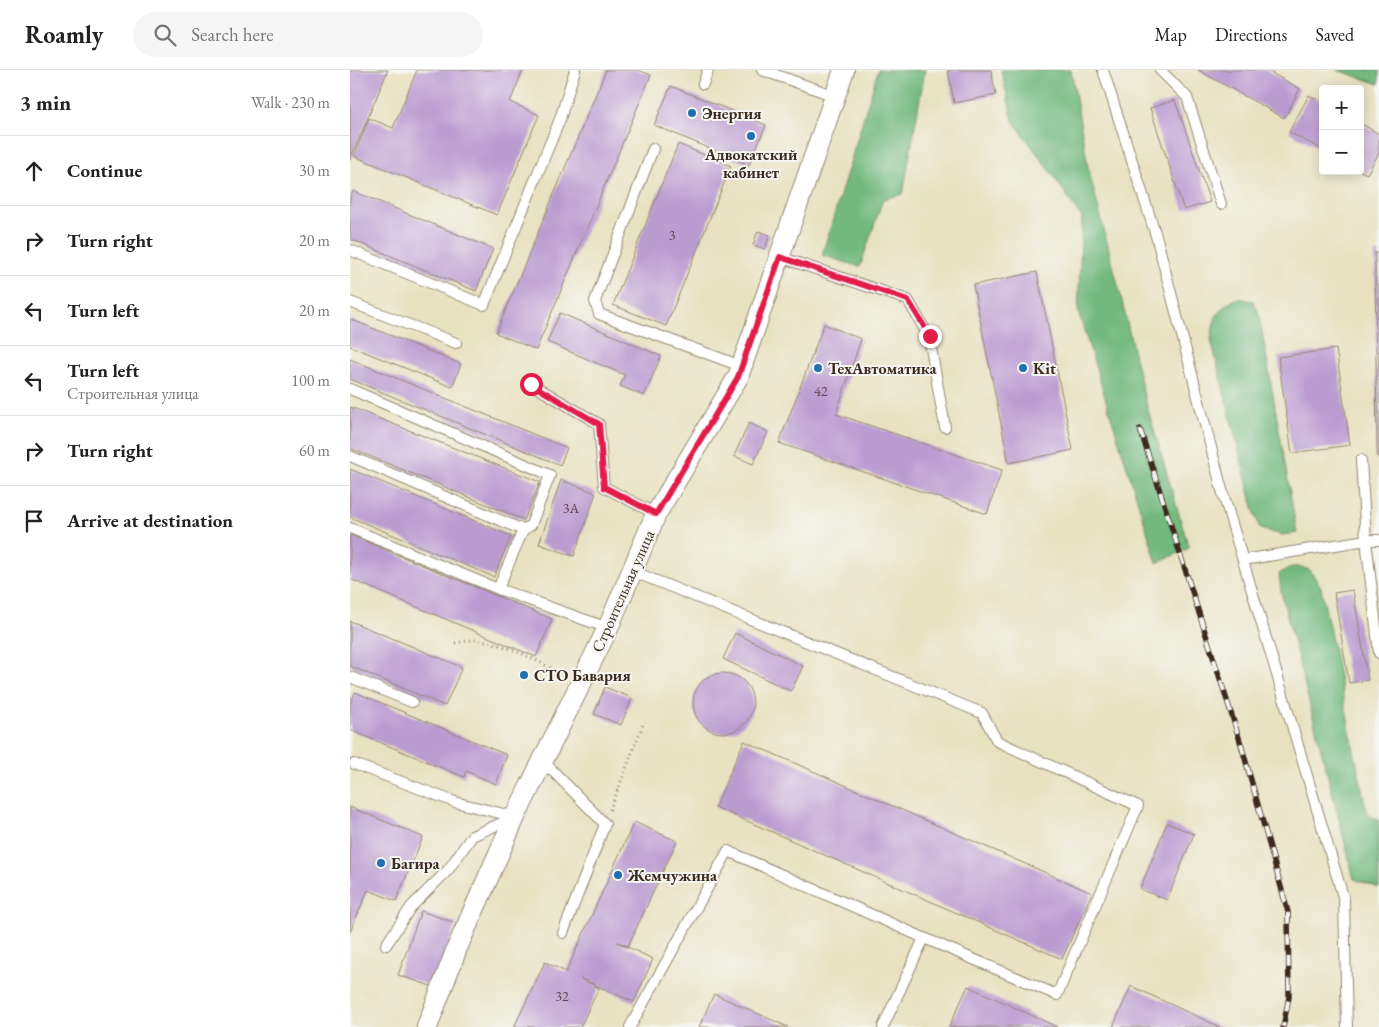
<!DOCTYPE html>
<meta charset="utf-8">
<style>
:root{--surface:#fff;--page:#f6f6f6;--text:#222;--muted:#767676;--line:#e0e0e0}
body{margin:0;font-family:"EB Garamond",serif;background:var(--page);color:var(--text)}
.controls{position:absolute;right:15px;top:15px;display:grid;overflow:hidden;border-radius:5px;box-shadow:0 2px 12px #0003}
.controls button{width:45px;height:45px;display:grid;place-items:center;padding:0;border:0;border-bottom:1px solid var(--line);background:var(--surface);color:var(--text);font:25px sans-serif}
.stop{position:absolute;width:15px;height:15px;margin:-11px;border:4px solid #e11d48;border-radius:50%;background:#fff}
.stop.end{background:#e11d48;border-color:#fff;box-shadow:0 1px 5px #0008}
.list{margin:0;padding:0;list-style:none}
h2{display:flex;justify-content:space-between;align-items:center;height:65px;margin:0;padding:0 20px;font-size:21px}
h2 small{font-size:16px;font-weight:400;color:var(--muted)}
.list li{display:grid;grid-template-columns:32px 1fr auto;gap:15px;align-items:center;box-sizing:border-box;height:70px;padding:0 20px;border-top:1px solid var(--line)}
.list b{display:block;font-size:19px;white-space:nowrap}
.list p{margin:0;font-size:16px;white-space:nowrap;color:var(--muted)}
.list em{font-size:16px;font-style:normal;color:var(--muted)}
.icon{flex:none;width:28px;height:28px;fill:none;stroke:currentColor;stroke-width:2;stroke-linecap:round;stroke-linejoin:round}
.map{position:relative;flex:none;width:1029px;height:957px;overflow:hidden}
header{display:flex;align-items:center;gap:30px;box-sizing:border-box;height:70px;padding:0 25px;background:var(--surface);border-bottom:1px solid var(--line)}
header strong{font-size:24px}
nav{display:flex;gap:28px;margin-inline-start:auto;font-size:18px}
.search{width:350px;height:45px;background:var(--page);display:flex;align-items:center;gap:12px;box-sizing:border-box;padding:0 18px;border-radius:28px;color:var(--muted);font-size:19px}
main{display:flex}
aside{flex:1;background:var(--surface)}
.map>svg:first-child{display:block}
.forest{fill:#73b97f;stroke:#57724e}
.building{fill:#bb9cd1}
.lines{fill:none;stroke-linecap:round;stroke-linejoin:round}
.lane-casing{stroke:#928670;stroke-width:12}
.street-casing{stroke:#928670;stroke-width:22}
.path{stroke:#928670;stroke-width:3;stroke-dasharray:1 4;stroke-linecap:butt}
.lane{stroke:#fff;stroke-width:10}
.street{stroke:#fff;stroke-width:20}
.rail-casing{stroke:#3b2a1e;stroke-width:5.5}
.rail{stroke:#f6f6f2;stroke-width:4;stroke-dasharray:11;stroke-linecap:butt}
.route{stroke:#e11d48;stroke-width:6}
.poi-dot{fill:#1f6fb2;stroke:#f6f6f2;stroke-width:2}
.labels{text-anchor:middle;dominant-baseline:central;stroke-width:4;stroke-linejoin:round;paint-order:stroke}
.number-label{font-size:14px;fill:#5b464b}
.poi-label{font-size:16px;font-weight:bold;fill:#3b2a1e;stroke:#f6f6f2;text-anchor:start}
.street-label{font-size:16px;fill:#3b2a1e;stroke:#f6f6f2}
</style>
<header>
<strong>Roamly</strong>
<div class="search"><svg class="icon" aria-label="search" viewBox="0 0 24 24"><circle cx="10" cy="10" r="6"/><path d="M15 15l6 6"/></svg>Search here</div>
<nav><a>Map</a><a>Directions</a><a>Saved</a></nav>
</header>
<main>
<aside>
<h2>3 min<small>Walk · 230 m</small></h2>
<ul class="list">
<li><svg class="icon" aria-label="ahead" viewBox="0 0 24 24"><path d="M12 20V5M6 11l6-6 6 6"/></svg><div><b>Continue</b></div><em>30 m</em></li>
<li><svg class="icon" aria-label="right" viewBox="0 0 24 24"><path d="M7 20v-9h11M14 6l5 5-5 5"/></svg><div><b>Turn right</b></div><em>20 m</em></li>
<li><svg class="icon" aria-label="left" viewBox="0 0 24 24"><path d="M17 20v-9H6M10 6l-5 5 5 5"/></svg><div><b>Turn left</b></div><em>20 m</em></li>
<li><svg class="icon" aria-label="left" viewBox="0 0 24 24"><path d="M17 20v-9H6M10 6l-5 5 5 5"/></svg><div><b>Turn left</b><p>Строительная улица</p></div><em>100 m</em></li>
<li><svg class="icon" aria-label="right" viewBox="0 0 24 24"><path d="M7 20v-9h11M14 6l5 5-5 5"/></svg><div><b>Turn right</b></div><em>60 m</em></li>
<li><svg class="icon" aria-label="arrive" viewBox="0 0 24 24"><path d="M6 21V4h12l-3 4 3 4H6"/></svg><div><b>Arrive at destination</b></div></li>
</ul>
</aside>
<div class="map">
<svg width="1029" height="957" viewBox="0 0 1029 957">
<rect width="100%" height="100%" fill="#f6f6f2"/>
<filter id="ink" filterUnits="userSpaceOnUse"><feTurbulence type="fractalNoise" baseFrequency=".02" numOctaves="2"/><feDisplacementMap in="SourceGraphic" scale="10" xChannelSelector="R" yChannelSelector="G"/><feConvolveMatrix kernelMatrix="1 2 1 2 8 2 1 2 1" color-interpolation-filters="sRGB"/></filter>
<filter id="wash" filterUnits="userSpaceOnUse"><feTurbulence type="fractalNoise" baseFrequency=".0096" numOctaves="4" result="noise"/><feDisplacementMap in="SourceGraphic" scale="20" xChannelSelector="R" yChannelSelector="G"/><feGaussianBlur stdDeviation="1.12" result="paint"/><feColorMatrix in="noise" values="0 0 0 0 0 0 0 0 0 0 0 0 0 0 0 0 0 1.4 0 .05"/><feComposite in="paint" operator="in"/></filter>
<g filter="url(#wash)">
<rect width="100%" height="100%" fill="#e8e2c1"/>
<path class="forest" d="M528,0H575L553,124L533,129L510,197L472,185Z
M651,0H721L738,97L771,227L794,326L839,478L807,493L728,241L732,148L700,101L663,51Z
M987,0H1029V14Z
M888,228L903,231L909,244L947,463L932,465L910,459L903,437L861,270C864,248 866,238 888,228Z
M948,496L960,500L971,517L1017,744L1029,750V818L1004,809L931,522L929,504L938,498Z"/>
<g id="blocks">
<path class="building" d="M0,0H38L0,90Z
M67,0H173L160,32L189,45L147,145L4,86L19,48L43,58Z
M256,0H288L301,5L186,280L146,263Z
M598,0H641L646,25L604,33Z
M848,0H916L950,19L934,48Z
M321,16L416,55L399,95L304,55Z
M959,25L973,33V80L939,62Z
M825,30L860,132L834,140L800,38Z
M1010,53L1029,64V83L1017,104L1010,101Z
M328,74L381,96L316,256L263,235Z
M3,121L143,179L126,221L0,169V128Z
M408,161L420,165L415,179L403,175Z
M1025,183H1029V387H1027Z
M687,202L723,380L659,393L623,215Z
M210,243L311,286L294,326L270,316L275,305L197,272Z
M0,249L111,294L102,317L0,276Z
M474,254L511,269L486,344L652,400L637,444L429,373Z
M986,279L1000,375L942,383L928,287Z
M0,289L217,378L210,395L0,309Z
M0,337L190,412L174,450L0,378Z
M399,353L418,362L403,394L384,386Z
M0,399L161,466L144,507L0,447Z
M211,410L246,423L224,486L189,474Z
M0,465L202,549L186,587L0,509Z
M1003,520L1018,610L999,613L984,523Z
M0,551L112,597L95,636L0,596Z
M385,563L453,596L441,621L373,589Z
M343 633a30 30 0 1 1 60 0a30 30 0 1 1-60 0Z
M255,617L282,628L271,655L244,644Z
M5,622L157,685L146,714L116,701L114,707L0,660V634Z
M394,671L742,823L712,889L365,737Z
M0,737L73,767L46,831L18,820L0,862Z
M284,752L327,771L278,876L267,872L303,889L284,932L231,909L249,918L230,957H164L195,892L216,902Z
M817,753L844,764L817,830L790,819Z
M71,841L106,853L84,917L48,905Z
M618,916L707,957H599Z
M781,916L870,957H763Z
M364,924L438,957H349Z"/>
</g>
</g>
<g filter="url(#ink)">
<use href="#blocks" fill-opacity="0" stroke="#928670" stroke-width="1"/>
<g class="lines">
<g class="lane-casing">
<path id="lane" d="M412,0L485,26
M753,0L807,169L872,420L994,830L997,957
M810,0L837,27L871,134
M353,14L358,0
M303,79L245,231L249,244L391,296
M0,180L134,235L210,49L225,0
M430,187L558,230L579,267L595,357
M0,232L106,273
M181,314L249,354L254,417L306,444
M0,319L200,405L181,455L173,460
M0,386L173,460L148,519
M0,458L148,519L258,558
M1029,470H1016L1029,583
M893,490L1016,470L1011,390
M282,501L632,643L647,671L788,736L707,925L574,868L533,957
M0,607L62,632
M193,691L255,754L213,863
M4,694L105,732L165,747L122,766L98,800L61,837L36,875
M280,957L378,781L574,868"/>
</g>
<g class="street-casing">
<path id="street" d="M77,957L107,878L165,747L258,558L306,444L388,307L494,0"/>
</g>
<path class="path" d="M105,573C112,572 119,570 125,570C147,570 196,593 214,607
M260,740L294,652"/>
<use href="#lane" class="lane"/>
<use href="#street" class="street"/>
<g class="rail-casing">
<path id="rail" d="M790,359L891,674L938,842L939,927L933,957"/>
</g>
<use href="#rail" class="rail"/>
</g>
</g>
<g class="lines" filter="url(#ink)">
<path class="route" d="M181,314L249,354L254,417L306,444L388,307L430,187L558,230L580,266"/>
</g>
<g class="poi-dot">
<circle cx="342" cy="43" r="5"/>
<circle cx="401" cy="66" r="5"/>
<circle cx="468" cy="298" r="5"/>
<circle cx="673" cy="298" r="5"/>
<circle cx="174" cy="605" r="5"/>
<circle cx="31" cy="793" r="5"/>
<circle cx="268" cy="805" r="5"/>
</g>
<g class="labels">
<g class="number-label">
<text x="322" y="165">3</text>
<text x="471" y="321">42</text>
<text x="221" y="438">3А</text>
<text x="212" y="926">32</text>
</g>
<g class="poi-label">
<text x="352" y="43">Энергия</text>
<text x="401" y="84" text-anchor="middle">Адвокатский<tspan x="401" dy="18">кабинет</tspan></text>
<text x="478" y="298">ТехАвтоматика</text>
<text x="683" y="298">Kit</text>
<text x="184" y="605">СТО Бавария</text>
<text x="41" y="793">Багира</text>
<text x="278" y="805">Жемчужина</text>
</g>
<g class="street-label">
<text transform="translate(273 521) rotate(-66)">Строительная улица</text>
</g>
</g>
</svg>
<div class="controls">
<button>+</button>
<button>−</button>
</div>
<div class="stop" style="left:181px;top:314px"></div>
<div class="stop end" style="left:580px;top:266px"></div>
</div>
</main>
